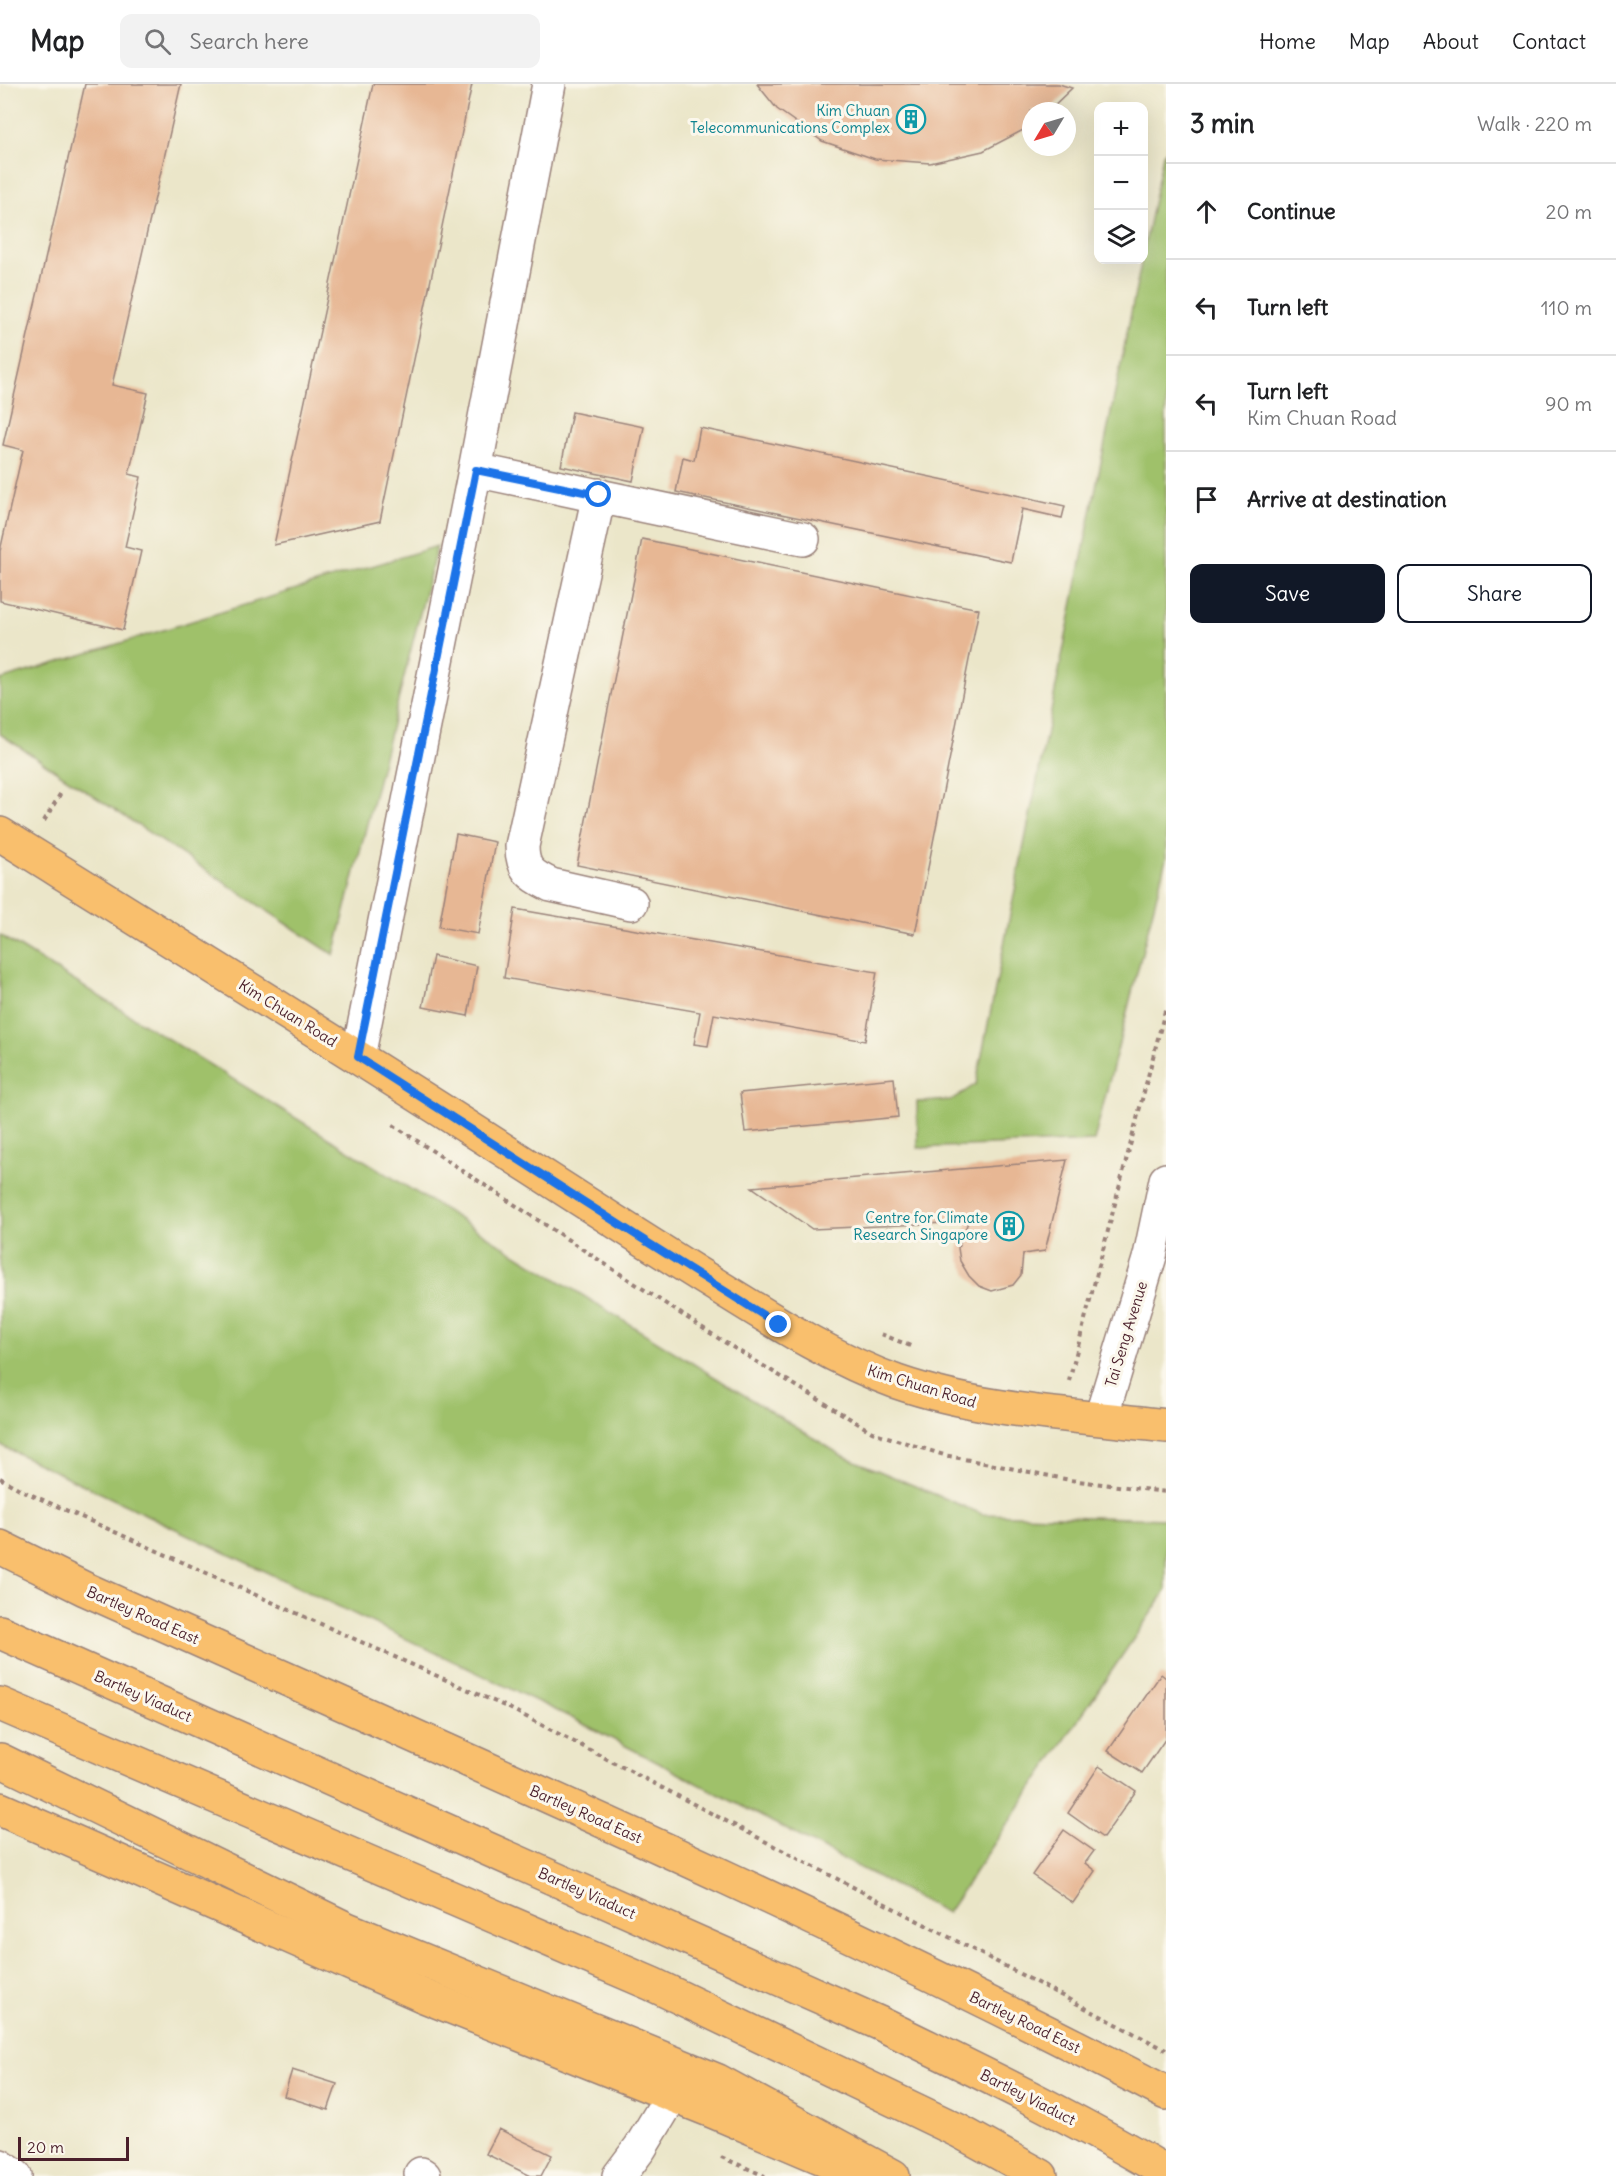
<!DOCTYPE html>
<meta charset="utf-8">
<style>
:root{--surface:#fff;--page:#f2f2f2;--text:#202124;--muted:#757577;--line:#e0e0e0;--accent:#111827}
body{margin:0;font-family:Delius,sans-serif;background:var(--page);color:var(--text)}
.controls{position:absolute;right:18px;top:18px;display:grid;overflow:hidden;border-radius:12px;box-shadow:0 6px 24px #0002}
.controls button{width:54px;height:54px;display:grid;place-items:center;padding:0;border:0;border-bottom:2px solid var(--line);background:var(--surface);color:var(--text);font:30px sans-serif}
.compass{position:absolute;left:1022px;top:18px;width:54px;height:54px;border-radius:50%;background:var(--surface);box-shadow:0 6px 24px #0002;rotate:232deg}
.scale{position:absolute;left:18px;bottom:15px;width:111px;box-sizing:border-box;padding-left:6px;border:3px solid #4a1f2b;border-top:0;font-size:16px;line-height:21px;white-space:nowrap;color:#4a1f2b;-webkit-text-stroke:4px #fbf7ec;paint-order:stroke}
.stop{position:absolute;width:18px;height:18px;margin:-14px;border:4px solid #1a73e8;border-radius:50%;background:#fff}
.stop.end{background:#1a73e8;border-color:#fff;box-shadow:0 2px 6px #0008}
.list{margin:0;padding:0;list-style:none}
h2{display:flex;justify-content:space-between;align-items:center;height:78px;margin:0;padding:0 24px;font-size:26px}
h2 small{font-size:20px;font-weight:400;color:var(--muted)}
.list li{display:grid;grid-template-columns:39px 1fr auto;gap:18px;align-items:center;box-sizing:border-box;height:96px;padding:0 24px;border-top:2px solid var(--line)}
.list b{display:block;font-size:22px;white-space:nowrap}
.list p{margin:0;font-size:20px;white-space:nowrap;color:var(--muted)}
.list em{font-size:20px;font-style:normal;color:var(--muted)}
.actions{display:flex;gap:12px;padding:18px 24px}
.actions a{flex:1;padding:14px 0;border:2px solid var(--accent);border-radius:12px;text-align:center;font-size:21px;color:var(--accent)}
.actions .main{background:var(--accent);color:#fff}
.icon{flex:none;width:33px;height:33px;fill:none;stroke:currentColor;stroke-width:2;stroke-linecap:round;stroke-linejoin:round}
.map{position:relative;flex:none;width:1166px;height:2092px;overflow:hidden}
header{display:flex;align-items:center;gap:36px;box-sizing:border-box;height:84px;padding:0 30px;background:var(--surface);border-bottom:2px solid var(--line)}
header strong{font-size:28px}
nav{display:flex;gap:33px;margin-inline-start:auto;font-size:21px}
.search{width:420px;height:54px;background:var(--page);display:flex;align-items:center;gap:15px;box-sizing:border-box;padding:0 21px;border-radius:12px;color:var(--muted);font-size:22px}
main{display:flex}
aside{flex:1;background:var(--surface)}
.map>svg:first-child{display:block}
.green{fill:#9fc16a;stroke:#74704a;stroke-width:1.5}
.building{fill:#e7b794}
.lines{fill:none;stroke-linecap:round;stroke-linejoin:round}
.minor-casing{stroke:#9a827a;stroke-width:36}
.major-casing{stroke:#9a827a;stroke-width:36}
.highway-casing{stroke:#9a827a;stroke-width:36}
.path{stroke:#9a827a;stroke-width:4;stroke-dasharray:4.5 4.5;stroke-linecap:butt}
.minor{stroke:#fff;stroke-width:33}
.major{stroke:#f9bf6d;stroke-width:33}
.highway{stroke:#f9bf6d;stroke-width:33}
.route{stroke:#1a73e8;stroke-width:8}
.labels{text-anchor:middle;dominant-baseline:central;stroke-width:6;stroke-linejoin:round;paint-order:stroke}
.culture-label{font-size:15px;fill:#0d838f;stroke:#fbf7ec;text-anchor:end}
.street-label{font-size:15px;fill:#4a1f2b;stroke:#fbf7ec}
</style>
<header>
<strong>Map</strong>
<div class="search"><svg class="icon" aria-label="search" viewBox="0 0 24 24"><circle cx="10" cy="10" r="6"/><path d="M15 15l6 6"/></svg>Search here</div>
<nav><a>Home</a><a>Map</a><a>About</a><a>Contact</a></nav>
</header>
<main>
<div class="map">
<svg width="1166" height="2092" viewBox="0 0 1166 2092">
<rect width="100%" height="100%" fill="#fbf7ec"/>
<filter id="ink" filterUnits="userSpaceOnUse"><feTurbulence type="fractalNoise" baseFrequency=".0167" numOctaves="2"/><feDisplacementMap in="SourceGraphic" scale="12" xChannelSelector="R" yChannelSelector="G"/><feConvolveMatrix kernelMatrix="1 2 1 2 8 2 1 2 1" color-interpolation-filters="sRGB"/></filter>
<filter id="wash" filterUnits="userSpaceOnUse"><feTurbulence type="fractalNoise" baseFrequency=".008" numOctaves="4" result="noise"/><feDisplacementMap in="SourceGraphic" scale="24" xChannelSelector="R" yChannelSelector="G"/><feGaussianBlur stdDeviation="1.35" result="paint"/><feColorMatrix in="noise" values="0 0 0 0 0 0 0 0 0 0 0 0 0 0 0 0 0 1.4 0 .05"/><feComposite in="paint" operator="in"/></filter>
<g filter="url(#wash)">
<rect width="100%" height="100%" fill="#ebe6c9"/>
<path class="green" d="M1166,67V775L1094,1057L918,1064L917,1018L952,1016L976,1000L1163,70Z
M437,462L334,871L0,650V596Z
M0,851L841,1371L982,1430L1166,1435V1507L947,1829L572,1634L0,1361Z"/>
<g id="blocks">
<path class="building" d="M85,0H181L112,301L148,309L129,390L141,393L125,463L141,467L123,546L0,517V467L23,366L3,361Z
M373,0H472L380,437L274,461Z
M757,0H1059L1072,4L1048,27H1031V42L983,67L930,79L875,75L822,57L777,25Z
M572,328L644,343L633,397L561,382Z
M700,344L1025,413L1065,422L1062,434L1022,425L1011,478L676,408L683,373L694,376Z
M642,455L979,525L915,850L577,781Z
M456,750L495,758L478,850L439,843Z
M515,825L877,888L865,957L714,930L708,962L694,960L700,928L504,894Z
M433,872L477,882L468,932L423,923Z
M894,994L898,1033L745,1048L740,1009Z
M1067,1076L1045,1167L1023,1170L1021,1191L1013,1201L992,1207L979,1202L969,1192L960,1177L958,1164L968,1138L812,1145L752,1103Z
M1161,1590L1166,1594V1654L1142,1689L1108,1667Z
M1099,1682L1136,1707L1103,1754L1068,1729Z
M1064,1746L1094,1767L1085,1779L1095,1787L1073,1819L1032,1791Z
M292,1986L337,2000L328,2026L284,2012Z
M499,2045L552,2071L541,2092H531L486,2070Z"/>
</g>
</g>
<g filter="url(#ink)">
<use href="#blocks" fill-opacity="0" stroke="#9a827a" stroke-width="1.5"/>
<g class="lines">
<g class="minor-casing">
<path id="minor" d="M475,386L803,455
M599,411L522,762C522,785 530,791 551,801L631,819
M358,973L475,386L549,0
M1101,1334L1150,1172L1166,1096
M0,2082L15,2092
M421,2090L424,2092
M619,2092L640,2064L672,2011"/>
</g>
<g class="major-casing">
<path id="major" d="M0,750C177,860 355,970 530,1083C592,1123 653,1162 716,1201C774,1237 833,1275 897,1298C984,1328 1076,1331 1166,1342
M0,1463L85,1505C448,1668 814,1825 1166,2009
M0,1725L424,1912L712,2027L865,2092"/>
</g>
<g class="highway-casing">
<path id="highway" d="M0,1548L879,1939C976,1986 1073,2033 1166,2088
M0,1620L652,1900L959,2047L1041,2092
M0,1676L347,1845L718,1997L893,2092"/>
</g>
<path class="path" d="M44,737L62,707
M393,1041L721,1256L872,1348L944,1371L1070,1396L1166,1408
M881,1250L913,1263
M1069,1297L1166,923
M0,1394L23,1407L509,1624L1166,1966
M721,2073L765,2092"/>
<use href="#minor" class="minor"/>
<use href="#major" class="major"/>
<use href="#highway" class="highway"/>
</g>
</g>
<g class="lines" filter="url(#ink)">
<path class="route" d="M599,411L476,386L358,973L639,1153L779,1241"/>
</g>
<defs>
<g id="building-ring" transform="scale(1.5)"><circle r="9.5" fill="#fbf7ec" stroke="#0f9aa8" stroke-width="1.5"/><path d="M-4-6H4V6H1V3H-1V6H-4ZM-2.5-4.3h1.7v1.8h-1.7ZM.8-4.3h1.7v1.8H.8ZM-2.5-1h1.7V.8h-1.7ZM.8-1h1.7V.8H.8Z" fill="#0f9aa8"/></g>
</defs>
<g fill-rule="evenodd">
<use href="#building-ring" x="911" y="35"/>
<use href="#building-ring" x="1009" y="1142"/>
</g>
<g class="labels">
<g class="culture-label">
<text x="890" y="26">Kim Chuan<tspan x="890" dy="17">Telecommunications Complex</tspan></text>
<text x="988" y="1133">Centre for Climate<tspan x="988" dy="17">Research Singapore</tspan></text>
</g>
<g class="street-label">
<text transform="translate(288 929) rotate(32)">Kim Chuan Road</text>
<text transform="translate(1126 1250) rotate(-73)">Tai Seng Avenue</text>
<text transform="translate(922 1302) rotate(17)">Kim Chuan Road</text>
<text transform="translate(143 1531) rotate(24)">Bartley Road East</text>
<text transform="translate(143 1612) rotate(24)">Bartley Viaduct</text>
<text transform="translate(586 1730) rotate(24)">Bartley Road East</text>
<text transform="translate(587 1809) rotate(24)">Bartley Viaduct</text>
<text transform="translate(1025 1938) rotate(26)">Bartley Road East</text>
<text transform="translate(1028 2013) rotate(27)">Bartley Viaduct</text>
</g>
</g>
</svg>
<div class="controls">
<button>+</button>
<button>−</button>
<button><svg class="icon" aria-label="layers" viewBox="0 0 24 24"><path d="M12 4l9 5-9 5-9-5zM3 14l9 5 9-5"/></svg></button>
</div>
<svg class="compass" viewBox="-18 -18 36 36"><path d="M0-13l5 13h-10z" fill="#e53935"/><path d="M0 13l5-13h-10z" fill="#757577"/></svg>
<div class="scale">20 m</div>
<div class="stop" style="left:599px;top:411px"></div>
<div class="stop end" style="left:779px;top:1241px"></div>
</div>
<aside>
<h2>3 min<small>Walk · 220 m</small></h2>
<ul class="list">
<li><svg class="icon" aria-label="ahead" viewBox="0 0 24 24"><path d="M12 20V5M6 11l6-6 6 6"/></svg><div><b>Continue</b></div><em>20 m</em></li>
<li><svg class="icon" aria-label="left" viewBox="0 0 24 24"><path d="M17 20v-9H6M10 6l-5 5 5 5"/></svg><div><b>Turn left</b></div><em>110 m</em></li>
<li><svg class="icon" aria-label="left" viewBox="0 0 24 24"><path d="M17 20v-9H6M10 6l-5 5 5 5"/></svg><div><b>Turn left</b><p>Kim Chuan Road</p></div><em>90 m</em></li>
<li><svg class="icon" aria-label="arrive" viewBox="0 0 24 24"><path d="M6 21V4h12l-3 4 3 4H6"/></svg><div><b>Arrive at destination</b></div></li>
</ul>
<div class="actions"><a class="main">Save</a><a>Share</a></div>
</aside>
</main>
